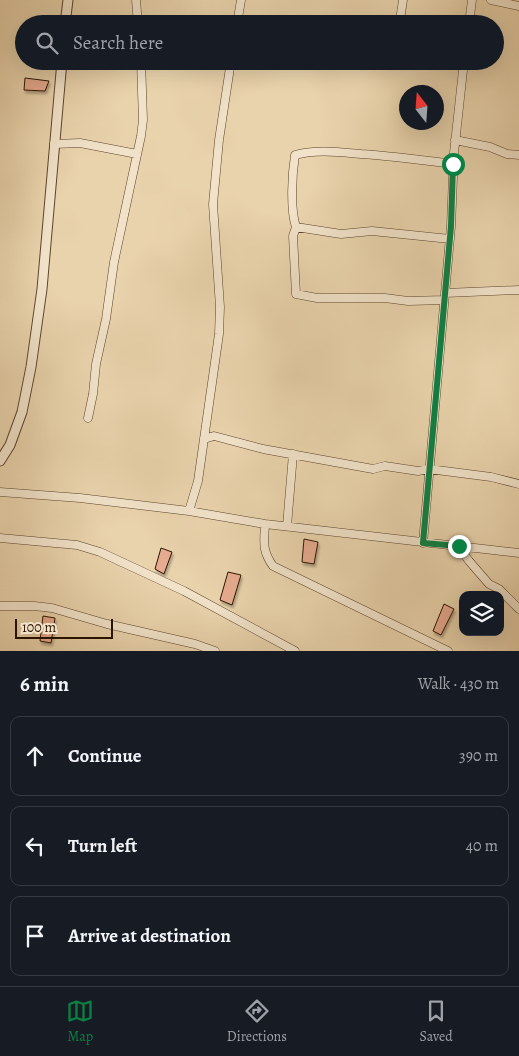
<!DOCTYPE html>
<meta charset="utf-8">
<style>
:root{--surface:#171b24;--page:#20242c;--text:#f1f3f6;--muted:#9ea1a6;--line:#363941;--accent:#0b8043}
body{margin:0;font-family:Alegreya,serif;background:var(--page);color:var(--text)}
.controls{position:absolute;right:15px;bottom:15px;display:grid;overflow:hidden;border-radius:10px;box-shadow:0 5px 20px #0002}
.controls button{width:45px;height:45px;display:grid;place-items:center;padding:0;border:0;border-bottom:1px solid var(--line);background:var(--surface);color:var(--text);font:25px sans-serif}
.compass{position:absolute;left:399px;top:85px;width:45px;height:45px;border-radius:50%;background:var(--surface);box-shadow:0 5px 20px #0002;rotate:343deg}
.scale{position:absolute;left:15px;bottom:12px;width:98px;box-sizing:border-box;padding-left:5px;border:2px solid #2c1500;border-top:0;font-size:14px;line-height:18px;white-space:nowrap;color:#2c1500;-webkit-text-stroke:4px #f1e2c9;paint-order:stroke}
.stop{position:absolute;width:15px;height:15px;margin:-11px;border:4px solid #0b8043;border-radius:50%;background:#fff}
.stop.end{background:#0b8043;border-color:#fff;box-shadow:0 1px 5px #0008}
.list{margin:0;padding:0;list-style:none}
h2{display:flex;justify-content:space-between;align-items:center;height:65px;margin:0;padding:0 20px;font-size:21px}
h2 small{font-size:16px;font-weight:400;color:var(--muted)}
.list li{display:grid;grid-template-columns:32px 1fr auto;gap:15px;align-items:center;box-sizing:border-box;height:80px;margin:0 10px 10px;padding:0 10px;border:1px solid var(--line);border-radius:10px}
.list b{display:block;font-size:19px;white-space:nowrap}
.list em{font-size:16px;font-style:normal;color:var(--muted)}
.icon{flex:none;width:28px;height:28px;fill:none;stroke:currentColor;stroke-width:2;stroke-linecap:round;stroke-linejoin:round}
.map{position:relative;flex:none;width:519px;height:651px;overflow:hidden}
.search{position:absolute;background:var(--surface);box-shadow:0 5px 20px #0002;left:15px;right:15px;top:15px;height:55px;display:flex;align-items:center;gap:12px;box-sizing:border-box;padding:0 18px;border-radius:28px;color:var(--muted);font-size:19px}
.sheet{height:335px;background:var(--surface)}
nav{display:flex;justify-content:space-around;align-items:center;box-sizing:border-box;height:70px;border-top:1px solid var(--line);background:var(--surface);font-size:14px;color:var(--muted)}
nav a{display:grid;justify-items:center;gap:2px}
nav .on{color:var(--accent)}
.map>svg:first-child{display:block}
.building{fill:#e6ab90;stroke:#2c1500;filter:url(#shadow)}
.lines{fill:none;stroke-linecap:round;stroke-linejoin:round}
.minor-casing{stroke:#5b442b;stroke-width:9}
.tertiary-casing{stroke:#5b442b;stroke-width:11}
.minor{stroke:#f1e2c9;stroke-width:8}
.tertiary{stroke:#f1e2c9;stroke-width:9}
.route{stroke:#0b8043;stroke-width:6}
</style>
<div class="map">
<svg width="519" height="651" viewBox="0 0 519 651">
<defs>
<filter id="shadow"><feDropShadow dx="1.5" dy="3" stdDeviation="1" flood-color="#0004"/></filter>
</defs>
<rect width="100%" height="100%" fill="#e9d3ac"/>
<filter id="stains"><feTurbulence type="fractalNoise" baseFrequency=".004" numOctaves="4"/><feColorMatrix values="0 0 0 0 .2 0 0 0 0 .09 0 0 0 0 .02 0 0 0 .5 -.17"/></filter>
<radialGradient id="worn" r=".72"><stop offset=".6" stop-color="#630" stop-opacity="0"/><stop offset="1" stop-color="#630" stop-opacity=".3"/></radialGradient>
<path class="building" d="M25,78L49,81L45,91L24,90Z
M304,539L318,542L314,564L302,562Z
M161,548L172,552L164,574L155,569Z
M228,572L241,575L232,605L220,600Z
M444,604L454,609L441,635L433,631Z
M43,616L55,618L51,643L40,641Z"/>
<g class="lines">
<g class="minor-casing">
<path id="minor" d="M136,0L138,24
M491,0L519,6
M400,20L403,0
M237,24L241,0
M469,24L472,0
M455,140L490,147L507,154L519,155
M54,144L80,143L137,154
M296,227L293,236L296,294L317,298H385L408,301L444,300
M450,239L372,231L341,234L296,227C290,209 292,174 295,155C316,149 339,152 361,154C392,156 422,160 453,164
M445,293L519,290
M88,418L93,394L96,364L106,319L114,262L141,136L143,120L141,61
M204,439L214,436L263,449L373,469L385,466L418,471L429,469L491,477L519,484
M0,492L80,498L189,511L265,524L519,553
M189,511L198,481L219,334L220,307L213,204L219,140L231,61
M265,524C264,542 262,551 273,566L448,651
M287,526L293,454
M0,538L77,545L100,552L184,591L295,651
M423,543L451,226L454,153L464,61
M459,547L469,561L489,584L499,589L519,609
M0,606H34L52,608L107,624L195,644L215,651"/>
</g>
<g class="tertiary-casing">
<path id="tertiary" d="M65,24L68,0
M0,461L10,445L22,412L31,367L42,289L62,61"/>
</g>
<use href="#minor" class="minor"/>
<use href="#tertiary" class="tertiary"/>
</g>
<g class="lines">
<path class="route" d="M453,164L451,226L423,543L459,546"/>
</g>
<rect width="100%" height="100%" filter="url(#stains)"/>
<rect width="100%" height="100%" fill="url(#worn)"/>
</svg>
<div class="controls">
<button><svg class="icon" aria-label="layers" viewBox="0 0 24 24"><path d="M12 4l9 5-9 5-9-5zM3 14l9 5 9-5"/></svg></button>
</div>
<svg class="compass" viewBox="-18 -18 36 36"><path d="M0-13l5 13h-10z" fill="#e53935"/><path d="M0 13l5-13h-10z" fill="#9ea1a6"/></svg>
<div class="scale">100 m</div>
<div class="stop" style="left:453px;top:164px"></div>
<div class="stop end" style="left:459px;top:546px"></div>
<div class="search"><svg class="icon" aria-label="search" viewBox="0 0 24 24"><circle cx="10" cy="10" r="6"/><path d="M15 15l6 6"/></svg>Search here</div>
</div>
<section class="sheet">
<h2>6 min<small>Walk · 430 m</small></h2>
<ul class="list">
<li><svg class="icon" aria-label="ahead" viewBox="0 0 24 24"><path d="M12 20V5M6 11l6-6 6 6"/></svg><div><b>Continue</b></div><em>390 m</em></li>
<li><svg class="icon" aria-label="left" viewBox="0 0 24 24"><path d="M17 20v-9H6M10 6l-5 5 5 5"/></svg><div><b>Turn left</b></div><em>40 m</em></li>
<li><svg class="icon" aria-label="arrive" viewBox="0 0 24 24"><path d="M6 21V4h12l-3 4 3 4H6"/></svg><div><b>Arrive at destination</b></div></li>
</ul>
</section>
<nav>
<a class="on"><svg class="icon" aria-label="map" viewBox="0 0 24 24"><path d="M3 6l6-2 6 2 6-2v14l-6 2-6-2-6 2zM9 4v14M15 6v14"/></svg>Map</a>
<a><svg class="icon" aria-label="directions" viewBox="0 0 24 24"><path d="M12 3l9 9-9 9-9-9zM9 14v-3h6M13 9l2 2-2 2"/></svg>Directions</a>
<a><svg class="icon" aria-label="saved" viewBox="0 0 24 24"><path d="M7 4h10v16l-5-4-5 4z"/></svg>Saved</a>
</nav>
